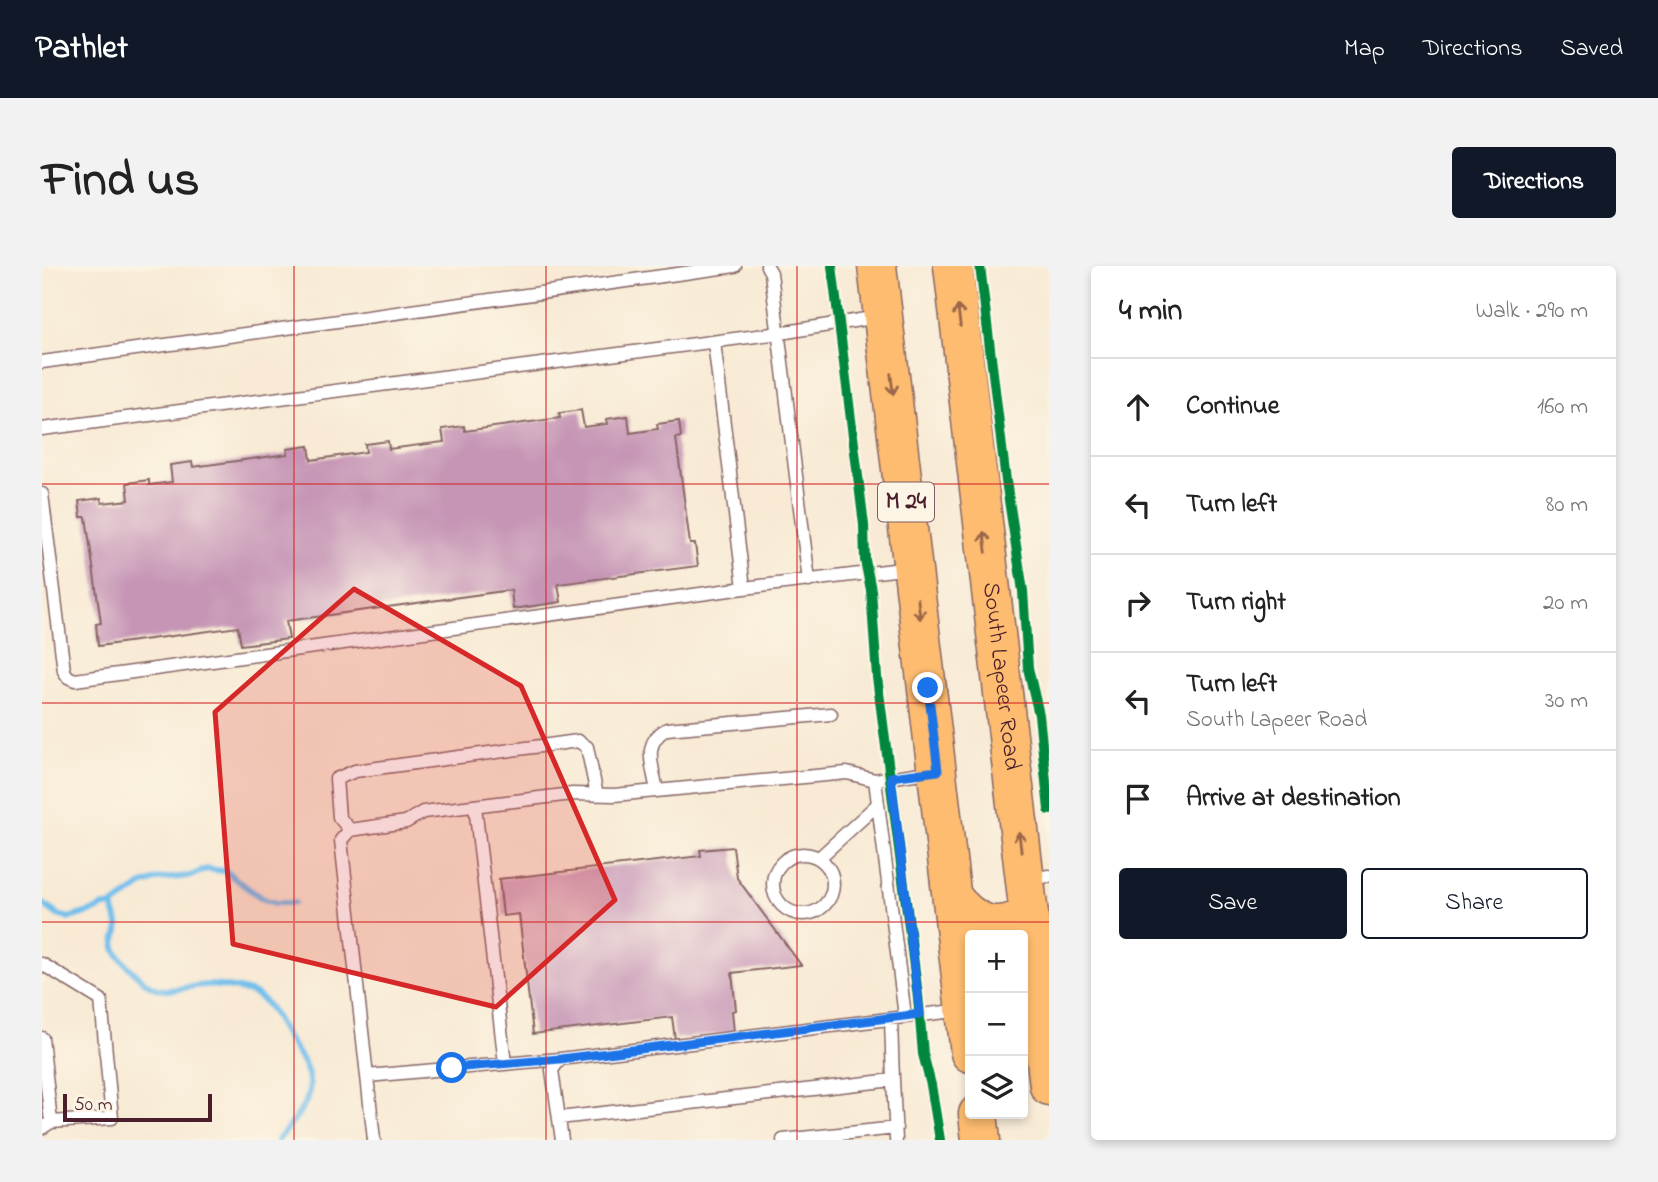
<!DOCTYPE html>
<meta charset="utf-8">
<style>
:root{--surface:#fff;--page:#f2f2f2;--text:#222;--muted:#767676;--line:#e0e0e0;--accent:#111827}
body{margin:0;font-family:"Indie Flower",sans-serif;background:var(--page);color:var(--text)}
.controls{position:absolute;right:21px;bottom:21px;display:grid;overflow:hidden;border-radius:7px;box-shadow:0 4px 10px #0003}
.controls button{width:63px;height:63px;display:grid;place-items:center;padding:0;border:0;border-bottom:2px solid var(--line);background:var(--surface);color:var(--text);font:35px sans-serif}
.scale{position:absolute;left:21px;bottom:18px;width:149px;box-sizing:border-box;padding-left:7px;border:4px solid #4a1f2b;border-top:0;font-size:19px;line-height:24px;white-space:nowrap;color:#4a1f2b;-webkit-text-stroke:5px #fcf5e5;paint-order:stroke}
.stop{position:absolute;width:21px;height:21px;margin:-16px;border:5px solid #1a73e8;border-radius:50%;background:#fff}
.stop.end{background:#1a73e8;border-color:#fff;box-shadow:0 2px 7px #0008}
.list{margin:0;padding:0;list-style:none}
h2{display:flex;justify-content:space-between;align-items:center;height:91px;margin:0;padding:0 28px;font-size:30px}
h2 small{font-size:23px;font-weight:400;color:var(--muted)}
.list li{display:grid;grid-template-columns:46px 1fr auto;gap:21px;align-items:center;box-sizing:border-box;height:98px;padding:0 28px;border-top:2px solid var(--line)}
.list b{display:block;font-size:26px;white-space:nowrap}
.list p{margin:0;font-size:23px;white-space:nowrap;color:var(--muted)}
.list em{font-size:23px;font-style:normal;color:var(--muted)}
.actions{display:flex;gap:14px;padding:21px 28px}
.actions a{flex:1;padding:16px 0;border:2px solid var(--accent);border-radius:7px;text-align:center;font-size:24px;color:var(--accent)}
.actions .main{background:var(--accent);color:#fff}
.icon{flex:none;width:38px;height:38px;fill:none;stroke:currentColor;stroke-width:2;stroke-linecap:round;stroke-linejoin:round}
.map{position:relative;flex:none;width:1007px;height:874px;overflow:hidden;border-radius:7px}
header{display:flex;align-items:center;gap:42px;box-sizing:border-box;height:98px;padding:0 35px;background:var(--accent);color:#fff}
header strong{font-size:33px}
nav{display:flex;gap:38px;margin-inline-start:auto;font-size:24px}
.intro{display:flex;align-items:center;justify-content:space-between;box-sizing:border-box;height:168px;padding:0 42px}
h1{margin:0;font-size:49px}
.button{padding:18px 32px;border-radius:7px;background:var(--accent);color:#fff;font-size:24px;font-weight:700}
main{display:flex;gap:42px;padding:0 42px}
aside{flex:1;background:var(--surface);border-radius:7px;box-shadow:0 4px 10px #0003}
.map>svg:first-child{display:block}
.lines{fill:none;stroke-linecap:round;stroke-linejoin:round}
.stream{stroke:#72bfec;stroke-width:6}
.building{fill:#c695b6}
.lane-casing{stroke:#876666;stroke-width:15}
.primary-casing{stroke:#876666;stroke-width:41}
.lane{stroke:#fff;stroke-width:12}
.primary{stroke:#fdbc70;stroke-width:38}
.cycleway-casing{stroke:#fcf5e5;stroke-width:15}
.cycleway{stroke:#00873e;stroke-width:10}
.oneway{stroke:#9b664a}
.route{stroke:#1a73e8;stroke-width:9}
.marked{fill:#d62828;fill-opacity:0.2;stroke:#d62828;stroke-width:5;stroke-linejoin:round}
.grid{fill:none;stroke:#d62828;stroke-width:2;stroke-opacity:0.55}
.labels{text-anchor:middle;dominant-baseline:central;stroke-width:5;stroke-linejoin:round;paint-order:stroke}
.shield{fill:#fcf5e5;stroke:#7f5f63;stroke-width:2}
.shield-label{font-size:23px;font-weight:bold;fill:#4a1f2b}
.street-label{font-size:24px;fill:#4a1f2b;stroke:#fcf5e5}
</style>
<header>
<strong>Pathlet</strong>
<nav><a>Map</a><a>Directions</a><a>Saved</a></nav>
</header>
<div class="intro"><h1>Find us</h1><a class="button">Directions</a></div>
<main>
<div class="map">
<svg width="1007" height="874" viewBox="0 0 1007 874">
<rect width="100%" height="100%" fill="#fcf5e5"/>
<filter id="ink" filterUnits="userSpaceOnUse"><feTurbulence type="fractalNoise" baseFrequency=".0143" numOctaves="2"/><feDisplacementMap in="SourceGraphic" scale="14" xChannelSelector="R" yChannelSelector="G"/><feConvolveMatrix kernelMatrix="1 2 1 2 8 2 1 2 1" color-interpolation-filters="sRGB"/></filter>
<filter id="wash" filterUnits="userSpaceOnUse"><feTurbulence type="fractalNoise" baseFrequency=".00686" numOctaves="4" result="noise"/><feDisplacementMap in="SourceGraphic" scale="28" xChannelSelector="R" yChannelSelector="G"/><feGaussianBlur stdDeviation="1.57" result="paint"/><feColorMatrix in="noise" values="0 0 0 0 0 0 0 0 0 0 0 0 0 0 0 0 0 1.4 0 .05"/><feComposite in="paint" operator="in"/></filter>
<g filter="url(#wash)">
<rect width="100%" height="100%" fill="#f8ead4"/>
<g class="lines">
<path class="stream" d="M0,637L16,649L27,652L54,644L62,640H70L100,619L117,613L148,610L165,603L183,605L219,632L233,637H252
M70,640C74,649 77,656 76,666C75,670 72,677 73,681C74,691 100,715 109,720C125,730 149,718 167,719C179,720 193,722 204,725C226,730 232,751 242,767C253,787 270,800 267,825C266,839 246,862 236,874"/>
</g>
<g id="blocks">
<path class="building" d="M539,144L542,161L565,158L564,153L586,150L588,167L616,163L615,158L637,155L639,171L634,172L648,278H653L656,300L516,318L519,336L471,343L469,324L244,355L247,373L199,379L196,361L56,380L54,358L59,357L44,251H39L37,235L59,232L60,237L87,234L85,217L107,214V219L130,216L128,199L150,196L151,201L246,188L245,183L267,180L269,194L324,186L323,178L346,175L347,183L402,176L400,163L422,160L423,165L518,152L517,147Z
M691,581L695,612L759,699L690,707L694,744L690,745L692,766L633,773L630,751L491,768L477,648L461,650L457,613L659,590L658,584Z"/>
</g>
</g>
<g filter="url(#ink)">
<use href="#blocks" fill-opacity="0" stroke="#876666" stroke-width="2"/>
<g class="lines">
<g class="lane-casing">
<path id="lane" d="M725,0L729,7L767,315
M672,76L702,322
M0,96L693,0
M0,163L738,67L836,51
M0,228L22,405L26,411L33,414L702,322L868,302
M833,514L863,750
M615,525C611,500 599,477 625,463L789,448
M433,540L463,798
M308,564L297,551L294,513L313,505L536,475L545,481L555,529
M731 618a30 30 0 1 1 60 0a30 30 0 1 1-60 0Z
M777,592L836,538
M986,613L1007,610
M0,698L59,734L70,852L9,856L0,862
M849,754L851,814
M0,772L9,856
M325,810L518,793
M517,852L851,814L854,874
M332,874L299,574L308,564L364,556L381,546L530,528L572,529L805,507L833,514L892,505
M520,874L510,804L518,793L920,744
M741,874L854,862"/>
</g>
<g class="primary-casing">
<g id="primary">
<path d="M835,0L928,787"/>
<path id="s1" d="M911,0L1007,820"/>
<path d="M910,631C932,659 954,668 987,649"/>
<path d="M936,848L939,874"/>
</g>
</g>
<use href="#lane" class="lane"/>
<use href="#primary" class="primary"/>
<g class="cycleway-casing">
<path id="cycleway" d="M790,0L822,259L823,294L829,324L835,411L876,730L881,788L889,819L898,874
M938,0L964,215L981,325L986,402L997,449L1007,544"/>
</g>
<use href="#cycleway" class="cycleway"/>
</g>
<defs><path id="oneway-shaft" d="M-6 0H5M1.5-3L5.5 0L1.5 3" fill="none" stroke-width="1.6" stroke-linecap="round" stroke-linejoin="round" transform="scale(1.75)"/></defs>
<g class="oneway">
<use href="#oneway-shaft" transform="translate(917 50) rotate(-97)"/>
<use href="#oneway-shaft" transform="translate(850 118) rotate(83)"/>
<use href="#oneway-shaft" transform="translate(943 276) rotate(-97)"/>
<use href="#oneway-shaft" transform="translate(877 343) rotate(83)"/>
<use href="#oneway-shaft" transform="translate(978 576) rotate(-97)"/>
</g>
</g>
<g class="lines" filter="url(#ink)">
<path class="route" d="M410,802L518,793L878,748L849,511L896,505L886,422"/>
</g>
<path class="marked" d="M312,323L479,420L573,634L454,741L191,678L173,446Z"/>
<path class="grid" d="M252,0V874M504,0V874M755,0V874M0,218H1007M0,437H1007M0,656H1007"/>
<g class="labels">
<rect class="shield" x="836" y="216.5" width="56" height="39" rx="5"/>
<g class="shield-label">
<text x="864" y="236">M 24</text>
</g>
<g class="street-label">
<text stroke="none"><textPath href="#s1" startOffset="413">South Lapeer Road</textPath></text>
</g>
</g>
</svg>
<div class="controls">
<button>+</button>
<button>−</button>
<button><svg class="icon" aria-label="layers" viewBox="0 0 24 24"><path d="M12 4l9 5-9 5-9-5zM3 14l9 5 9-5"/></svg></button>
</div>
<div class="scale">50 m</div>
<div class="stop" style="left:410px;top:802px"></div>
<div class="stop end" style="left:886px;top:422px"></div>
</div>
<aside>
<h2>4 min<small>Walk · 290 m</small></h2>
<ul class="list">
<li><svg class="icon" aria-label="ahead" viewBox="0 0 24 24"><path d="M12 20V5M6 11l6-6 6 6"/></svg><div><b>Continue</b></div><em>160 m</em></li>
<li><svg class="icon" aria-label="left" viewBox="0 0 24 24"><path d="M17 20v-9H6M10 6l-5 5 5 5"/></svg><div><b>Turn left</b></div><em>80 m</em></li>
<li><svg class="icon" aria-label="right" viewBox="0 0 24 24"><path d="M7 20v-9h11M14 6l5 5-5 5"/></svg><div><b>Turn right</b></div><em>20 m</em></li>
<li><svg class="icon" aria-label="left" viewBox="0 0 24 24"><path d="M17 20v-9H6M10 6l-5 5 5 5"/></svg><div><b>Turn left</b><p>South Lapeer Road</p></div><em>30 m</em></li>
<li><svg class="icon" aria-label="arrive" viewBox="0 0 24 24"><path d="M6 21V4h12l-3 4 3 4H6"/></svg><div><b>Arrive at destination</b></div></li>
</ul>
<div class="actions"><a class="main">Save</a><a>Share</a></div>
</aside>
</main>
